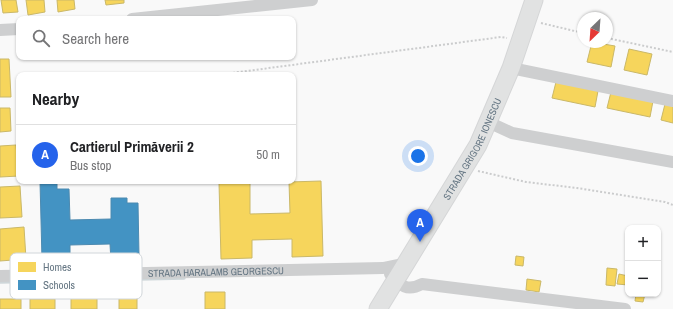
<!DOCTYPE html>
<meta charset="utf-8">
<style>
:root{--surface:#fff;--page:#f2f2f2;--text:#202124;--muted:#757577;--line:#e0e0e0;--accent:#2563eb}
body{margin:0;font-family:"Archivo Narrow",sans-serif;background:var(--page);color:var(--text)}
.controls{position:absolute;right:12px;bottom:12px;display:grid;overflow:hidden;border-radius:8px;box-shadow:0 1px 3px #0004}
.controls button{width:36px;height:36px;display:grid;place-items:center;padding:0;border:0;border-bottom:1px solid var(--line);background:var(--surface);color:var(--text);font:20px sans-serif}
.compass{position:absolute;left:577px;top:12px;width:36px;height:36px;border-radius:50%;background:var(--surface);box-shadow:0 1px 3px #0004;rotate:205deg}
.you{position:absolute;left:418px;top:156px;width:14px;height:14px;margin:-10px;border:3px solid #fff;border-radius:50%;background:#1a73e8;box-shadow:0 0 0 6px #1a73e833}
.badge{display:grid;place-items:center;width:26px;height:26px;border-radius:50%;background:var(--accent);color:#fff;font-size:13px;font-weight:700}
.pin{position:absolute;translate:-50% -33px;filter:drop-shadow(0 1px 2px #0008)}
.pin::after{content:'';position:absolute;top:21px;width:14px;height:12px;background:inherit;clip-path:polygon(0 0,100% 0,50% 100%)}
.list{margin:0;padding:0;list-style:none}
h2{display:flex;justify-content:space-between;align-items:center;height:52px;margin:0;padding:0 16px;font-size:17px}
h2 small{font-size:13px;font-weight:400;color:var(--muted)}
.list li{display:grid;grid-template-columns:26px 1fr auto;gap:12px;align-items:center;box-sizing:border-box;height:60px;padding:0 16px;border-top:1px solid var(--line)}
.list b{display:block;font-size:15px;white-space:nowrap}
.list p{margin:0;font-size:13px;white-space:nowrap;color:var(--muted)}
.list em{font-size:13px;font-style:normal;color:var(--muted)}
.icon{flex:none;width:22px;height:22px;fill:none;stroke:currentColor;stroke-width:2;stroke-linecap:round;stroke-linejoin:round}
.map{position:relative;flex:none;width:673px;height:309px;overflow:hidden}
.search{position:absolute;background:var(--surface);box-shadow:0 1px 3px #0004;left:16px;top:16px;width:280px;height:44px;display:flex;align-items:center;gap:10px;box-sizing:border-box;padding:0 14px;border-radius:8px;color:var(--muted);font-size:15px}
.panel{position:absolute;background:var(--surface);box-shadow:0 1px 3px #0004;left:16px;top:72px;width:280px;height:112px;border-radius:8px}
.map>svg:first-child{display:block}
.homes{fill:#f6d55c;stroke:#cab868}
.schools{fill:#4393c3;stroke:#4d8ab0}
.lines{fill:none;stroke-linecap:round;stroke-linejoin:round}
.stream{stroke:#ced6d9;stroke-width:3.5}
.secondary-casing{stroke:#d5d6d7;stroke-width:19}
.path{stroke:#cbcccd;stroke-width:2;stroke-dasharray:2 2;stroke-linecap:butt}
.street{stroke:#cecfd0;stroke-width:12}
.secondary{stroke:#e1e2e2;stroke-width:17}
.labels{text-anchor:middle;dominant-baseline:central;stroke-width:4;stroke-linejoin:round;paint-order:stroke}
.street-label{font-size:10px;fill:#657683;stroke:#fff}
.key{fill:#fff;stroke:#d1d6da;stroke-width:1}
.key-label{font-size:11px;fill:#657683}
</style>
<div class="map">
<svg width="673" height="309" viewBox="0 0 673 309">
<rect width="100%" height="100%" fill="#f9f9f9"/>
<path class="homes" d="M1,0H16L18,12L3,13Z
M26,0H44L45,12L28,15Z
M57,0H74L75,9L58,12Z
M105,0H124V3L106,5Z
M592,42L615,46L611,67L587,62Z
M629,49L652,54L647,75L624,70Z
M0,59H9L11,97H0Z
M556,82L598,91L595,107L552,98Z
M611,92L653,101L650,117L607,108Z
M665,104L673,105V123L661,120Z
M0,108H10L11,131L0,132Z
M16,145L19,176L0,177V146Z
M321,181L323,256L292,257V239L252,240V258L221,259L219,183L250,182V214L290,213L289,182Z
M20,186L22,217L0,218V187Z
M24,227L26,259L0,261V229Z
M516,256L524,257L523,266L515,265Z
M607,268L617,269L615,286L606,285Z
M619,274L628,276V285L617,284Z
M527,279L541,281L539,292L526,290Z
M119,291H137V309H119Z
M205,292H225V309H205Z
M636,294H645L643,302L635,301Z
M71,298H97V309H71Z
M0,299H21V309H0Z
M30,299H55V309H30Z"/>
<path class="schools" d="M40,181H55L57,182V189H69L70,220L111,219V198H127V203H138L139,256H128V261H111L110,244L70,245V263H50V260H42Z"/>
<g class="lines">
<path class="stream" d="M0,282L184,278"/>
<g class="secondary-casing">
<g id="secondary">
<path id="s2" d="M378,309L478,145L511,68L534,0"/>
</g>
</g>
<path class="path" d="M541,23L583,33
M607,38L673,52
M217,75L501,37L507,38
M478,171L526,182L577,188L665,202L673,205"/>
<g class="street">
<path d="M132,19L312,0"/>
<path d="M0,30L19,29"/>
<path d="M511,68L673,101"/>
<path d="M488,122L512,133L673,162"/>
<path d="M390,274C401,286 407,292 422,284L625,309"/>
<path id="s1" d="M0,276L383,268L407,263"/>
</g>
<use href="#secondary" class="secondary"/>
</g>
<g class="labels">
<g class="street-label">
<text stroke="none"><textPath href="#s2" startOffset="186">STRADA GRIGORE IONESCU</textPath></text>
<text stroke="none"><textPath href="#s1" startOffset="216">STRADA HARALAMB GEORGESCU</textPath></text>
</g>
</g>
<rect x="10" y="253" width="132" height="46" rx="6" class="key"/>
<rect x="18" y="262" width="18" height="10" fill="#f6d55c"/>
<rect x="18" y="280" width="18" height="10" fill="#4393c3"/>
<g class="key-label">
<text x="43" y="271">Homes</text>
<text x="43" y="289">Schools</text>
</g>
</svg>
<div class="controls">
<button>+</button>
<button>−</button>
</div>
<svg class="compass" viewBox="-18 -18 36 36"><path d="M0-13l5 13h-10z" fill="#e53935"/><path d="M0 13l5-13h-10z" fill="#757577"/></svg>
<div class="you"></div>
<div class="pin badge" style="left:420px;top:242px">A</div>
<div class="search"><svg class="icon" aria-label="search" viewBox="0 0 24 24"><circle cx="10" cy="10" r="6"/><path d="M15 15l6 6"/></svg>Search here</div>
<section class="panel">
<h2>Nearby<small></small></h2>
<ul class="list">
<li><span class="badge">A</span><div><b>Cartierul Primăverii 2</b><p>Bus stop</p></div><em>50 m</em></li>
</ul>
</section>
</div>
